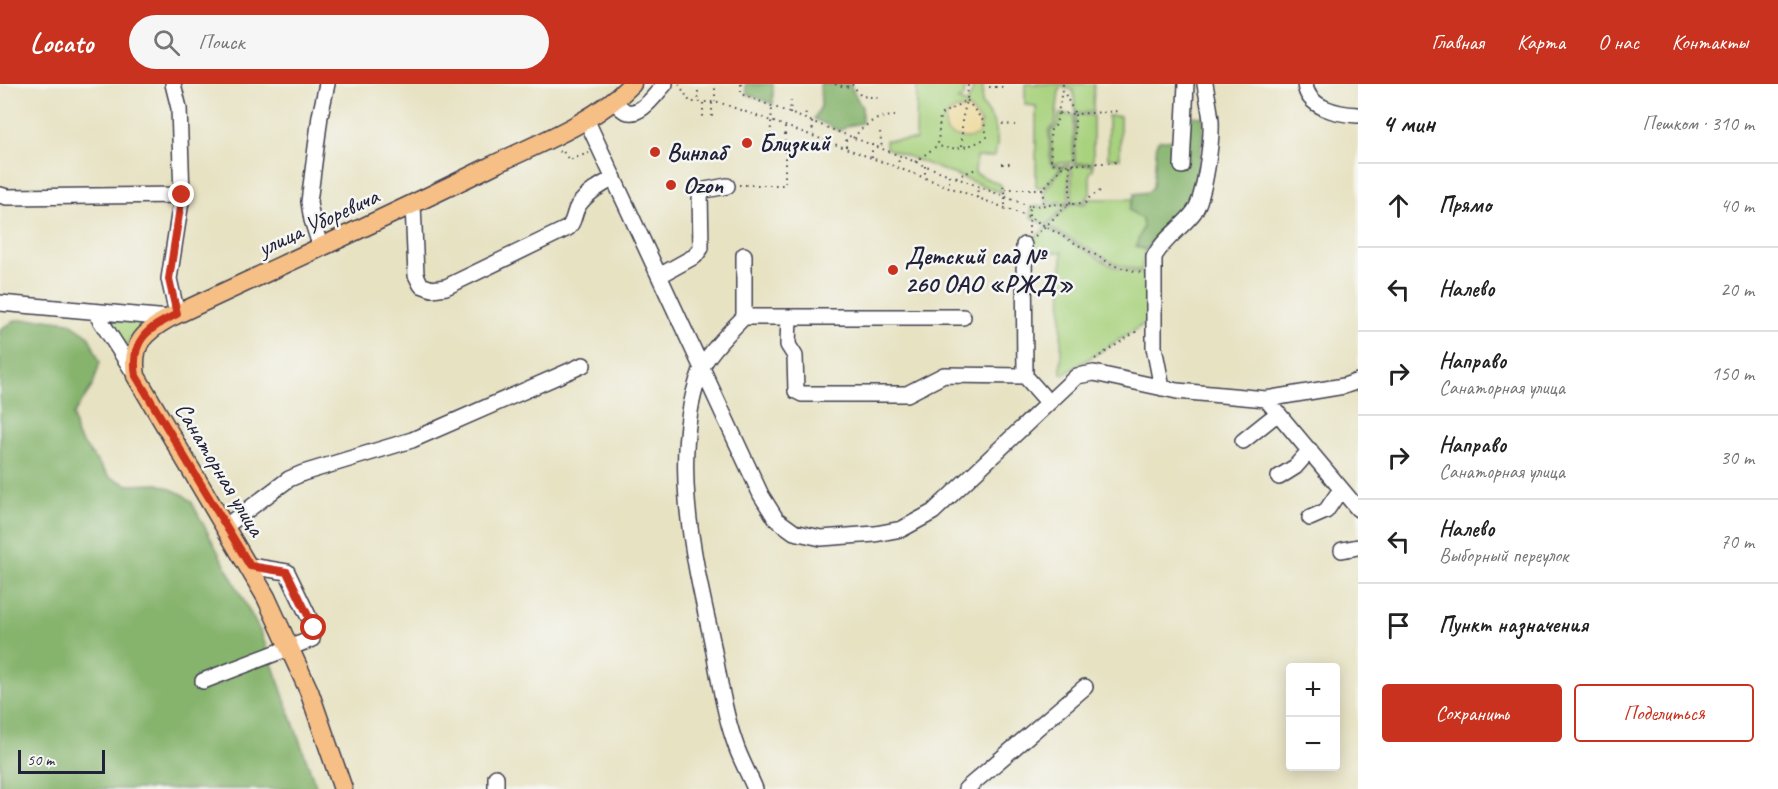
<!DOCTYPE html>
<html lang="ru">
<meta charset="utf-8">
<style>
:root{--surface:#fff;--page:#f6f6f6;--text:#222;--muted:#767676;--line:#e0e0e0;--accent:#c8321e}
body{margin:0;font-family:Caveat,sans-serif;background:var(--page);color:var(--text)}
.controls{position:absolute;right:18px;bottom:18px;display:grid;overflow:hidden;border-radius:6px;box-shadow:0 3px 15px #0003}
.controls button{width:54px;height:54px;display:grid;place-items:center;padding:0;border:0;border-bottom:2px solid var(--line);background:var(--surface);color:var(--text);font:30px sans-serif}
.scale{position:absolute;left:18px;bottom:15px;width:87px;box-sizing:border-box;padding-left:6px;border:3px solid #22223b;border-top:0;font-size:16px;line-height:21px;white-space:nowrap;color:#22223b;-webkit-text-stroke:4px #f6f6f2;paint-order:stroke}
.stop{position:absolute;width:18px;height:18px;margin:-14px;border:4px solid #c8321e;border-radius:50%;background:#fff}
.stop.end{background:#c8321e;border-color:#fff;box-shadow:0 2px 6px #0008}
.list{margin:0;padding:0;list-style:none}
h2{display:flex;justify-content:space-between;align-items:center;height:78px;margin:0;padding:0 24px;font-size:26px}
h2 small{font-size:20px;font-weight:400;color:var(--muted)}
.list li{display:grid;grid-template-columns:39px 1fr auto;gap:18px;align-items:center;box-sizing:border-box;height:84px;padding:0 24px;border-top:2px solid var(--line)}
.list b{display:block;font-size:22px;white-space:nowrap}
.list p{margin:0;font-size:20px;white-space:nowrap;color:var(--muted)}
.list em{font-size:20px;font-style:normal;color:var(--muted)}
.actions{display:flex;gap:12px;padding:18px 24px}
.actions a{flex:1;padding:14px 0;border:2px solid var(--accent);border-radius:6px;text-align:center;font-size:21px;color:var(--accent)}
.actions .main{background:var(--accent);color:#fff}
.icon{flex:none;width:33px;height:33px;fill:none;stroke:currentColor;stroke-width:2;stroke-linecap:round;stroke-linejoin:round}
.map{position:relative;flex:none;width:1358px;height:705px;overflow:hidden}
header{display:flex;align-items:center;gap:36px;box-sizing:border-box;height:84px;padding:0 30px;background:var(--accent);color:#fff}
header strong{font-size:28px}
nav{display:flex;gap:33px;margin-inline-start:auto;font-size:21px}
.search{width:420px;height:54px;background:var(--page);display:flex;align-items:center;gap:15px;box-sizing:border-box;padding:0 21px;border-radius:33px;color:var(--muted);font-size:22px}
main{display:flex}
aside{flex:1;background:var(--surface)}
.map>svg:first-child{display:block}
.green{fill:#a9d27e;stroke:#667a5c;stroke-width:1.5}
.forest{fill:#86b46d;stroke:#546b54;stroke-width:1.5}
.sand{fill:#eeda9e;stroke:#887e6c;stroke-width:1.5}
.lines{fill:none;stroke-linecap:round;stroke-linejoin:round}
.minor-casing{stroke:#403f4f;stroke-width:18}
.major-casing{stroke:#403f4f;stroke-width:21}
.path{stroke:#403f4f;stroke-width:2;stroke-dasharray:1.5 4.5;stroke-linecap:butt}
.minor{stroke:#fff;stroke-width:15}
.major{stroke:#f5bf86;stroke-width:18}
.route{stroke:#c8321e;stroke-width:8}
.poi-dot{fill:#c8321e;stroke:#f6f6f2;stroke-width:2}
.labels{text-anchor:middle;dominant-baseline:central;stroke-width:5;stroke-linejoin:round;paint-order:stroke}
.poi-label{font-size:24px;font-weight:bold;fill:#22223b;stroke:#f6f6f2;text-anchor:start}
.street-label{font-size:24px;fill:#22223b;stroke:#f6f6f2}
</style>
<header>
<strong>Locato</strong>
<div class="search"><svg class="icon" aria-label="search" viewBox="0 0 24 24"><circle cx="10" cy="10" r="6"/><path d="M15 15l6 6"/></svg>Поиск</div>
<nav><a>Главная</a><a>Карта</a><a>О нас</a><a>Контакты</a></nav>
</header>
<main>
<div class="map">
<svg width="1358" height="705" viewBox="0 0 1358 705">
<rect width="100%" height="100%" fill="#f6f6f2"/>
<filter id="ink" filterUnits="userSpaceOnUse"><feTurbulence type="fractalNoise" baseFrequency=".0167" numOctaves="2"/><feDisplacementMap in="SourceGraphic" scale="12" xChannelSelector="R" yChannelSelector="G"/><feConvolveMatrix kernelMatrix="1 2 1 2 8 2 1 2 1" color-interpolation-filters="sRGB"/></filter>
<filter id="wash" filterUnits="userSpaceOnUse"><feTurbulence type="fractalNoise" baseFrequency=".008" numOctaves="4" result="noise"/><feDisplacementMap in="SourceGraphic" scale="24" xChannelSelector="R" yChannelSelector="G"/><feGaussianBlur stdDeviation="1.35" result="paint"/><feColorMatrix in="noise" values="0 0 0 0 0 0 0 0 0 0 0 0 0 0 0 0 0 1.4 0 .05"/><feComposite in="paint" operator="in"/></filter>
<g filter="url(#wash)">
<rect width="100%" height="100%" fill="#e7e2c2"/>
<path class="green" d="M917,0H965L964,13L957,16L967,20L973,6L970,0H983L982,20C994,33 1003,57 993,73H976L975,89L1001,101L1002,109L886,64V56H916Z
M1025,0H1062L1059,7L1055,41L1049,46L1050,78L1053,82H1062L1044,103H1036V22L1025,21Z
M1064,0H1094L1093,28L1076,29L1073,6L1064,4Z
M1060,30L1074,31L1073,78L1054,80L1052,77L1051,47L1057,43Z
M1076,31H1093V79H1075Z
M1108,32H1120V74H1108Z
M1069,81V118H1045V106L1064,82Z
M1072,81H1093V86L1090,88V110L1084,118H1072Z
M1090,115H1134L1129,126L1142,135L1143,143L1136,162L1146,166L1141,187L1115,180L1048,142L1071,120H1085Z
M1068,120L1046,141L1031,133V123Z
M1046,143L1114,183L1149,191V237L1063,291L1061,289L1062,168H1031V158Z
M109,236L143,238L144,239L130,254L126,264Z"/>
<path class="forest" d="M745,0H773V20L747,10Z
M820,0H849C855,8 856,15 862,23V39L847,42L840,47L814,35L821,22Z
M1191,32L1203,33L1204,41L1197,96L1189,121L1158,157L1153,155L1146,166L1136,162L1143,143L1142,135L1129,126C1130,120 1134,117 1134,110L1148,108L1153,103L1157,58L1160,56L1181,55Z
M46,235L69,238L88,251L100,278L93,301L73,331L77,352L109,393L128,401L159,400L182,410L191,417L261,549L317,705H0V245L17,236Z"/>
<path class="sand" d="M958,25H970L981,39L979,50C970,56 955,55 947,48C943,35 944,29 958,25Z"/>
</g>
<g filter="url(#ink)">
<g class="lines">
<g class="minor-casing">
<path id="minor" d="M173,0L179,24L182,111L169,195L177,230
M1305,0C1307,24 1338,30 1358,31
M614,17C617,20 621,25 625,27C641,34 656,9 665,0
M586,35L761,411L776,435L794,448L821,454L875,450L902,445L933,428L1077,292L1094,289L1177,307L1266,315L1344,302L1358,297
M1182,82L1186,0
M0,111L7,113L182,111
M413,120L416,191L421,201L432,205L446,203L568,144C575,137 573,130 578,122C587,109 601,101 614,94
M1024,161L1025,292L1048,318
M321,164L312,136L309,118L320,32L327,0
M744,171V233C732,245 706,271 701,286C670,370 692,468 711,552C718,587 723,625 735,659C740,675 749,690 755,705
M659,192L695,172L701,164L700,109L705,106L727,102
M0,219L169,234
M95,228L136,292
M744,233H963
M789,233L788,261L795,272L796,307L802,310H907L944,291L1025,292
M1162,304L1154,263V173C1163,155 1182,144 1194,128C1205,112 1212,56 1211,37C1210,25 1207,12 1205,0
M1266,315L1358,425
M1243,357L1278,329
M1279,393L1295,383L1310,366
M1310,434L1326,427L1341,405
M226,442L289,395L303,389L412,356L583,281
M1342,466L1358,463
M203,597L312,555L314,544L287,488L250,482
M496,693V705
M966,705L1085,603"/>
</g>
<g class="major-casing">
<path id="major" d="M343,705L309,607L266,513L136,292C131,260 143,249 169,234C275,184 382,136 487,84C536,60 593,40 632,0"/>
</g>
<path class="path" d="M679,0L690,18H718L813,52L1029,133V151
M741,0V10L1029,122
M835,0L845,3L853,2
M852,0L861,12L881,14
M1063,0L1056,41L1050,47L1051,79L1064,81
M989,3H1003
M698,7V18
M715,18V4
M703,19V34
M712,19V34
M1059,29L1075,30L1063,6
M790,30L791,13
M805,36L806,26
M812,38L813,50
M1002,40L1015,41
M880,48L882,65
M853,54C867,39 874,33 895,32
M770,57L772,24
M962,62V36L967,16L968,0
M846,63V51
M559,68L562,66L569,76L589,69
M872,74V61
M915,78L938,61L940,31L967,16L984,38L987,53C977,61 950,69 938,61
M1002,80H1014
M1074,80L1075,30L1120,27
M925,82V94
M898,84L899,72
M949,91V103
M956,93L976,85
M739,101H785V42
M1003,102L1005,105V126
M1005,105H1043L1064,81L1120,78
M1043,105V120
M1100,107L1090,113L1085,119L1029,122V133L1115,182L1142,189
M977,114L978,102
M1035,152L1070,119V80
M1095,275L1140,245"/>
<use href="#minor" class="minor"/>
<use href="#major" class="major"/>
</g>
</g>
<g class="lines" filter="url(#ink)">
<path class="route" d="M182,111L169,195L177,230C147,245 130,256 136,292L250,482L287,488L314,544"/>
</g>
<g class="poi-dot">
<circle cx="747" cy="59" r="6"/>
<circle cx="655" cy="68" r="6"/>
<circle cx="671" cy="101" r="6"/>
<circle cx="893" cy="186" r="6"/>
</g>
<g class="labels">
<g class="poi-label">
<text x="759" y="59">Близкий</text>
<text x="667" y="68">Винлаб</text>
<text x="683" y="101">Ozon</text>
<text x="905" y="172">Детский сад №<tspan x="905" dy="28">260 ОАО «РЖД»</tspan></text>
</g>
<g class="street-label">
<text transform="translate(318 138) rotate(-25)">улица Уборевича</text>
<text transform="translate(220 385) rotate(59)">Санаторная улица</text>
</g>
</g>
</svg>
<div class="controls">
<button>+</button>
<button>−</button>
</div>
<div class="scale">50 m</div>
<div class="stop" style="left:314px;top:544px"></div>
<div class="stop end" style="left:182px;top:111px"></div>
</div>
<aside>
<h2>4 мин<small>Пешком · 310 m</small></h2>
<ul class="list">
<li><svg class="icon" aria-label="ahead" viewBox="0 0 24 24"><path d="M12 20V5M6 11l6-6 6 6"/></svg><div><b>Прямо</b></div><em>40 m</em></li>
<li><svg class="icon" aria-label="left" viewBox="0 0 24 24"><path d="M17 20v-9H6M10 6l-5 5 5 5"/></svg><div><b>Налево</b></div><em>20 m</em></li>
<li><svg class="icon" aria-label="right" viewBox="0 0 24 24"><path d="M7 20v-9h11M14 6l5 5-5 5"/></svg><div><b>Направо</b><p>Санаторная улица</p></div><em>150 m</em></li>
<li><svg class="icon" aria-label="right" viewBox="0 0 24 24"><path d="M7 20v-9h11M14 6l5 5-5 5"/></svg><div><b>Направо</b><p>Санаторная улица</p></div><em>30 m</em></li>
<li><svg class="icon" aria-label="left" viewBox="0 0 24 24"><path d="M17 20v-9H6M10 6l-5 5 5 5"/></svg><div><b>Налево</b><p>Выборный переулок</p></div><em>70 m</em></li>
<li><svg class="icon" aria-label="arrive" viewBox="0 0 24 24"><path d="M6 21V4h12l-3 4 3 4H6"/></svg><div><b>Пункт назначения</b></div></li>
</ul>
<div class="actions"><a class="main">Сохранить</a><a>Поделиться</a></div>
</aside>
</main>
